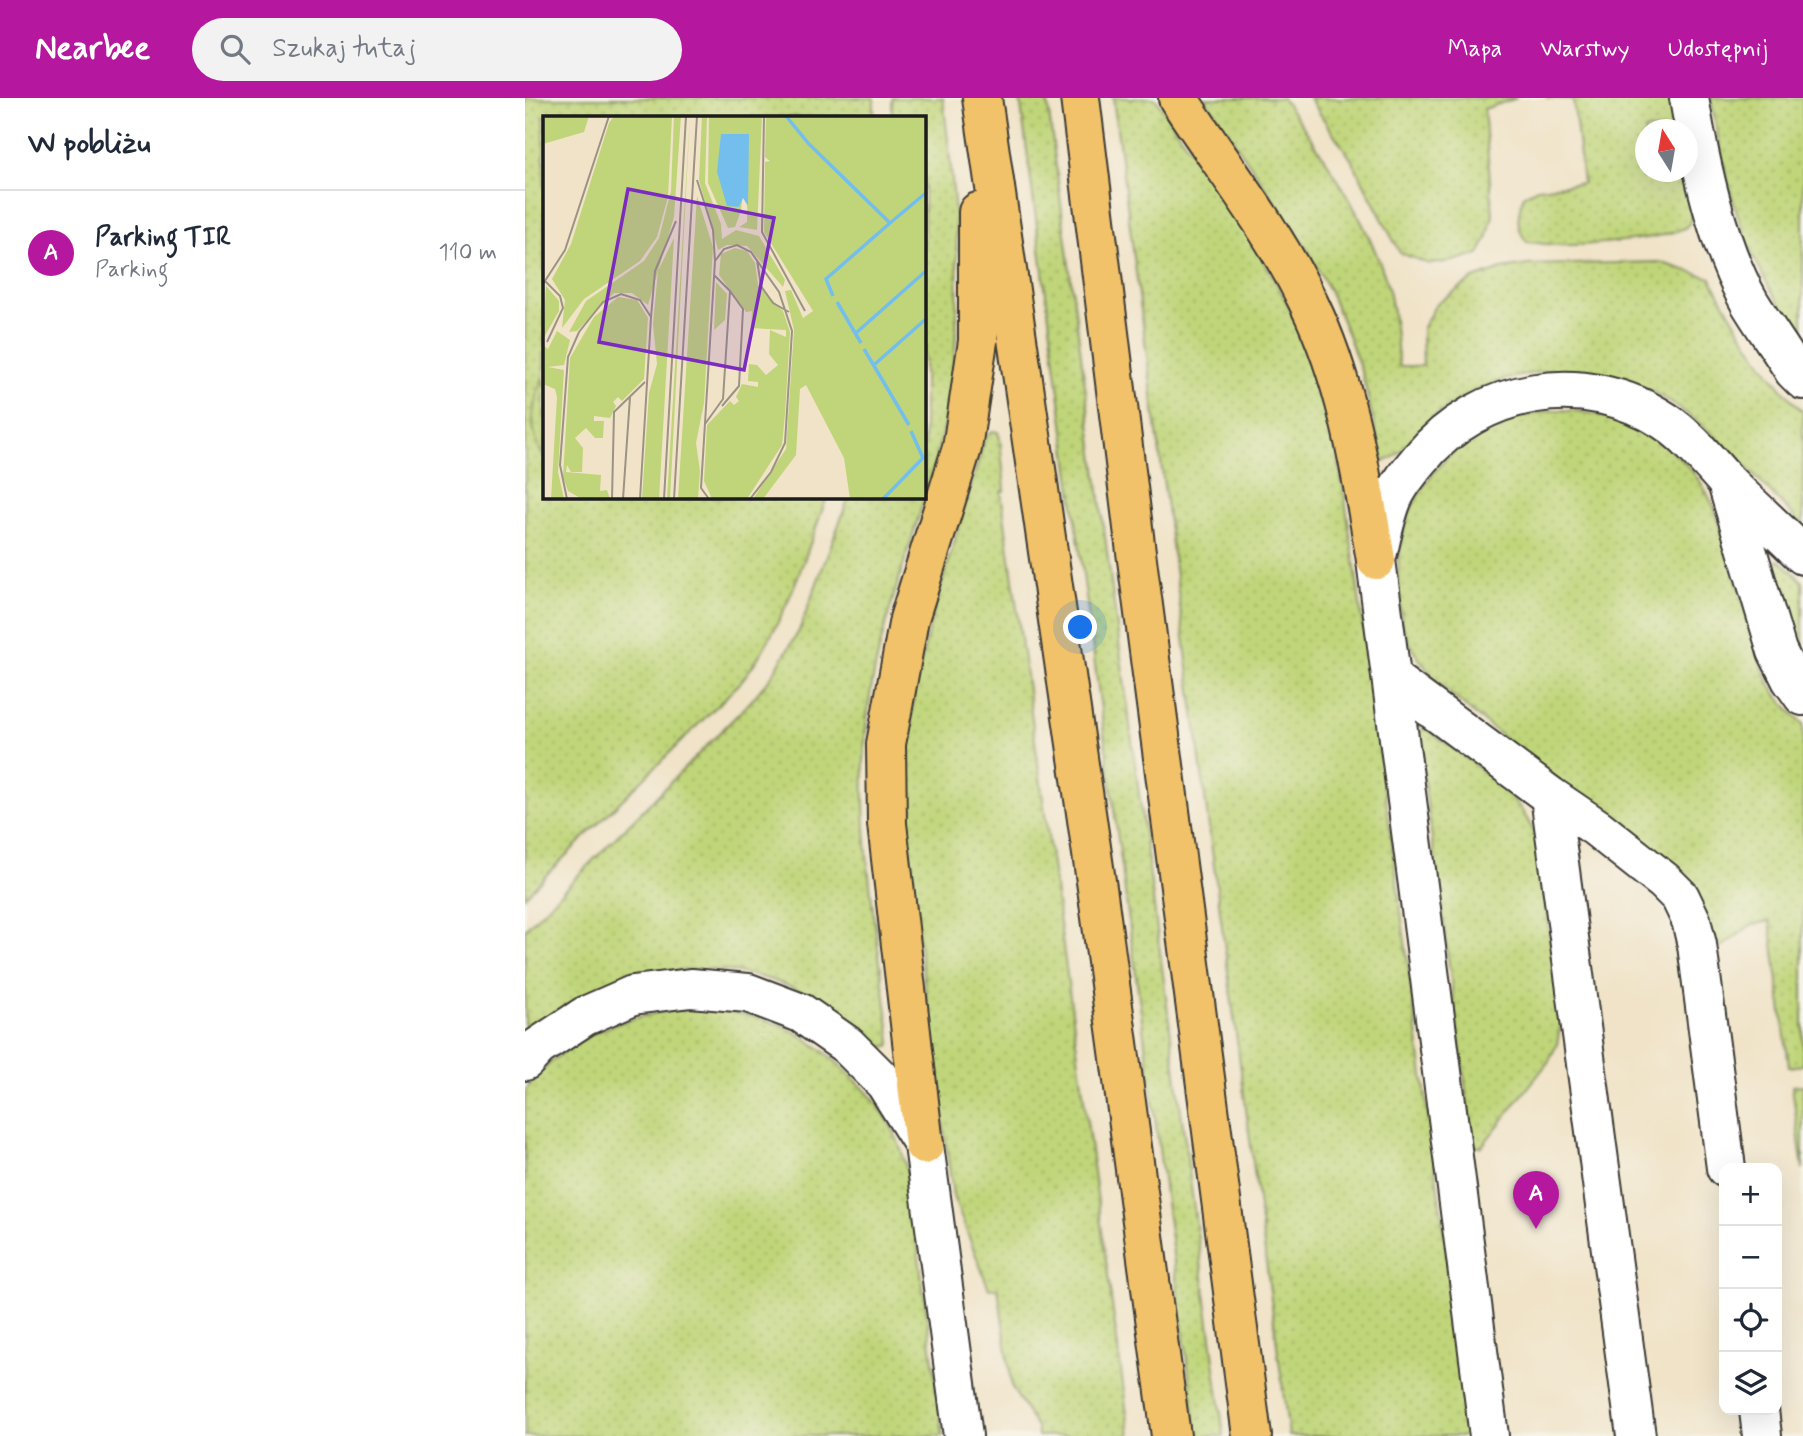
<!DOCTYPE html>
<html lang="pl">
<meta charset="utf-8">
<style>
:root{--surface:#fff;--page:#f2f2f3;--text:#1f2937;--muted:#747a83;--line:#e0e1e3;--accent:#b5179e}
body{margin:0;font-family:Mynerve,sans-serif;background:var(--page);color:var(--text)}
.controls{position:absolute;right:21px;bottom:21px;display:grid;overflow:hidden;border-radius:14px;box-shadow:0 7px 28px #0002}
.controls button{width:63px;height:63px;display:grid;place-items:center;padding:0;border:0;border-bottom:2px solid var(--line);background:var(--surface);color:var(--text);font:35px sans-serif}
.compass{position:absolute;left:1110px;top:21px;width:63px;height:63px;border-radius:50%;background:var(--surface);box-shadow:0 7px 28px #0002;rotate:349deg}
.you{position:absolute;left:556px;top:530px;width:24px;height:24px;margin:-18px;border:5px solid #fff;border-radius:50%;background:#1a73e8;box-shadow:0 0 0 10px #1a73e833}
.badge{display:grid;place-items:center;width:46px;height:46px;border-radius:50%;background:var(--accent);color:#fff;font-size:23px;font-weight:700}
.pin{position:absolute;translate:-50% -58px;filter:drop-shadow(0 2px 4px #0008)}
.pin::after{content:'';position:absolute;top:37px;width:24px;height:21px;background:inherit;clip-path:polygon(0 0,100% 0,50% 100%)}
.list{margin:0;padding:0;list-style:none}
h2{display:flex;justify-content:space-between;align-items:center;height:91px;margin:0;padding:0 28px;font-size:30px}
h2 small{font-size:23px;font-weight:400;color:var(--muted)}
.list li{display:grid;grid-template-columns:46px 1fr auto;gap:21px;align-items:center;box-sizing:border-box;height:126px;padding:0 28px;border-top:2px solid var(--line)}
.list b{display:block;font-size:26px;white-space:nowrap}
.list p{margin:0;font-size:23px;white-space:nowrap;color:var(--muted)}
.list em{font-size:23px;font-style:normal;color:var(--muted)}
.icon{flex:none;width:38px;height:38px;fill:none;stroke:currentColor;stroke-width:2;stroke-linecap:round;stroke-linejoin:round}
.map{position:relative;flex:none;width:1278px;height:1338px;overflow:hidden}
header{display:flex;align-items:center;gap:42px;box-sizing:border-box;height:98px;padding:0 35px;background:var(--accent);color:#fff}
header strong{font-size:33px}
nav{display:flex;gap:38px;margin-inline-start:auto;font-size:24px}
.search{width:490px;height:63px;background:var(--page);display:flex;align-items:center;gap:18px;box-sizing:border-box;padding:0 24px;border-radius:38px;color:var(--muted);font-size:26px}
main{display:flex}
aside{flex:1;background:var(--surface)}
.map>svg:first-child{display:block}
.grass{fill:url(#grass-dots);stroke:#6e784a;stroke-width:2}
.wetland{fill:url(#wetland-marsh);stroke:#6e784a;stroke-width:2}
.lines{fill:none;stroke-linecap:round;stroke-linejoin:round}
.minor-casing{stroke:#3c3a36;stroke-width:42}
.highway-casing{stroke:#3c3a36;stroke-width:42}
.minor{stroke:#fff;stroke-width:38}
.highway{stroke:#f2c26a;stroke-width:38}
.inset-river{fill:none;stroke:#73beec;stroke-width:3.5}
.inset-road{fill:none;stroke:#9b9383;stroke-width:2}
.view{fill:#7b2cbf;fill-opacity:0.15;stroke:#7b2cbf;stroke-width:3.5}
.inset-edge{fill:none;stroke:#1c1c1c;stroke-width:3.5}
</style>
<header>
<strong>Nearbee</strong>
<div class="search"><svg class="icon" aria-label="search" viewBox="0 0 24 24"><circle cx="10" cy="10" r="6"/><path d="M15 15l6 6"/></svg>Szukaj tutaj</div>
<nav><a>Mapa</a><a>Warstwy</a><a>Udostępnij</a></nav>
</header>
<main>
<aside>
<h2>W pobliżu<small></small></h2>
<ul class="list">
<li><span class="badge">A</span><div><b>Parking TIR</b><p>Parking</p></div><em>110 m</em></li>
</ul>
</aside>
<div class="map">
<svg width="1278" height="1338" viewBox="0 0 1278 1338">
<defs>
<pattern id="grass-dots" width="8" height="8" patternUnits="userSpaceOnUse" patternTransform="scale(1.75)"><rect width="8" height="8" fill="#c0d579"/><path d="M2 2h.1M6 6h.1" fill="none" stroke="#a4b668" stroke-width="1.8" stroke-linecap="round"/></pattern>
<pattern id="wetland-marsh" width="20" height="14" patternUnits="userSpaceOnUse" patternTransform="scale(1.75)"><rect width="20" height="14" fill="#c0d579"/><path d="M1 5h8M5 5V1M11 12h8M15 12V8" fill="none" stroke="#a4b668"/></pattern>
</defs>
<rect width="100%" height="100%" fill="#f7f3e8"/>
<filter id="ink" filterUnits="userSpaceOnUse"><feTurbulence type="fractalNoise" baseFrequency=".0143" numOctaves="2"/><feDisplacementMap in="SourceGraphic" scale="14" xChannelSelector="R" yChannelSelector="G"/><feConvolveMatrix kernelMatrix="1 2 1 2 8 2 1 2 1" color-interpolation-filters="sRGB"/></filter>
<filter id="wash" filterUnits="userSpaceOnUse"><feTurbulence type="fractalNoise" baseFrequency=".00686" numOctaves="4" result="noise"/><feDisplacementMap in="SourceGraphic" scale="28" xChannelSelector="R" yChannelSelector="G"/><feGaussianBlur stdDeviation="1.57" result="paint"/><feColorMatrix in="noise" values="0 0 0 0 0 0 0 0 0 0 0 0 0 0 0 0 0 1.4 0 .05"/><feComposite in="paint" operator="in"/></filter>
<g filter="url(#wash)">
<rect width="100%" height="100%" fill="#f0e3c7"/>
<path class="grass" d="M0,0H349V19H19V399H302C278,464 259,530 215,585L0,798Z
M367,0H418C431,104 441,207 422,311C403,413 356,509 343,612C329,722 352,834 366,944L364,948L355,949C338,933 321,917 300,906C201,848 86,866 0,936V831L226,603L246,579L274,533L324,399H399V19H367Z
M495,0H522L699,1338H672Z
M588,0H630C689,89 757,173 792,275C813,336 820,406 830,469L946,1338H764Z
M680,0H757C796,50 848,131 864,193C870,218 871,243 874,268H898L897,231L911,206L948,181L977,171L1002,167L1134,164L1186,180C1212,231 1239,273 1278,314V428C1205,355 1138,262 1023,273C998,276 973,281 951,293C932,302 913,314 898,329C886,340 875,359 858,364L838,279L824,239L804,192L782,151Z
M784,0H992L959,11L968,117L962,141L954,156L928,163L904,166L875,155L826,61Z
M1021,0H1148L1154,31L1120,32V74H1161C1163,88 1173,114 1163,127C1151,141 1055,148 1034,147C1024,147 1013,145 1002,144C989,129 993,114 999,97L1012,90L1058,85L1048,1Z
M1186,0H1278V243C1256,209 1234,175 1220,138C1203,94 1194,46 1186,0Z
M1034,312C1102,314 1169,351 1192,418C1211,470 1220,525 1240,576L1250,595L1278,627V967L1264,969L1245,823L1226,827L1198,848L1189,847C1146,805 1104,762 1061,719C1040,698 1020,675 997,655C954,616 899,588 878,529C876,523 876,515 875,508C870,467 874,426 897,391C928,342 978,317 1034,312Z
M468,333L473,334L475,341L480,392L476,394L605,1338H513L512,1330L487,1290L473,1190L464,1191L428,1098L386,785L383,725V646L390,589L405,526L456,354L461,338Z
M1252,462L1256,463L1278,484V564L1271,549L1249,468Z
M897,631H902C943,663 995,691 1012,743L1036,924L1032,946L1024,963L957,1048L951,1049L948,1045L893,637Z
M157,911C229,912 272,924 324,976C341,992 356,1008 367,1030C387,1069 389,1116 394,1159C402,1219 410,1278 418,1338H0V993C39,940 94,919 157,911Z
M1278,987V1072L1267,988Z"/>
<path class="wetland" d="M19,277V361C2,326 6,313 19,277Z"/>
</g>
<g filter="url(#ink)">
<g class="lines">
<g class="minor-casing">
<path id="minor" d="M1164,0C1175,65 1192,147 1225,205C1239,228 1255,250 1269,273L1278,282
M1203,388L1252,553L1266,581L1278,598
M867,581L1025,698L1111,1338
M1025,698L1072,730L1139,783L1155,799L1166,822L1172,847L1201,1070
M0,963L13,949L60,918L108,897L166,890L223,895L276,915L322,947L360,985L399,1047L438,1338
M1234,1312L1237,1338
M964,1338L851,462C856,442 860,419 868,400C874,386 885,373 895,361C955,288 1061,271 1140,323C1164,339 1182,362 1201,383C1226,408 1253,432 1278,457"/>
</g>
<g class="highway-casing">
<path id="highway" d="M457,0L573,797L646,1338
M555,0L611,454L727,1338
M653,0C697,68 749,132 784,206C823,286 836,375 851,462
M399,1047L362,726L361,646L384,521L437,350L453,243V114"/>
</g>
<use href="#minor" class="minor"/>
<use href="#highway" class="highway"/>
</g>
</g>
<g transform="translate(18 18)">
<rect width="383" height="383" fill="#f0e3c7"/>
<path d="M0,0H46L41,16L0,28ZM129,0L125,81L114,121L97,145L41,183L19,212L22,184L9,163L28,128L66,7L71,0ZM131,0H138L131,101L105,189L89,177H71L34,215L26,216L43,185L101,145L116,122L128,75ZM147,0L127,383H124ZM159,0H164L162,67L178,108L179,123L193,114L216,120L242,164L240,171L204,130L184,129L175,134L156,64ZM166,0H219L214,114L196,111L204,106L205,18L198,95L192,111L185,112L165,67ZM223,0H383V383H307L301,342L263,269L257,273L253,339L220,383H210L243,333L251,214L242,175L248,174L260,202L270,195L221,116L222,46L227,45L222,41ZM154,80L170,131L161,287L153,327L157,355L155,383H135ZM131,122L116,383H99L106,277L114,248L110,208L115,155ZM192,132L204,135L212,147L215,169L240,195L247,216L242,298L239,329L204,383H169L161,365L164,309L187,285L191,289L196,285L193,281L199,268L215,271V266L205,265L206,248L214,249L223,259L235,249L226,238L227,214L243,221V214L208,212L209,195L203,196L176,159L178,138ZM173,166L184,178L182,204L171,214ZM3,170L16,185V195L0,223ZM75,181L94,184L105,202L101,263L79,285L75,281L70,286L73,290L67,302L51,300V305H61L60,322H52L43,312L32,322L40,332L39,356H28L24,349L23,356L58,359L57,375L64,374L67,383H39L25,375L20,361L27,242L51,201ZM14,215L27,224L21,249L5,251L21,254L15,356L21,383H8L14,281L12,273L0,268V229L5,233Z" fill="#c0d579"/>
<path d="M98,84H106L108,89L102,109L91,118H81L80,108L94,97Z" fill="#c0d579"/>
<path d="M178,18H206L205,90L200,82L196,91L184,90L174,56Z" fill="#73beec"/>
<path class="inset-river" d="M243,0L266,28L347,107L283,163L290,180M347,107L384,76M294,186L318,227M313,217L384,154M321,233L366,309M332,248L384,202M340,383L380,342L368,315"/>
<path class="inset-road" d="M221,0L219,116L262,195M154,64L170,114L172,145M214,144L218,170L230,187L246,196M2,165L17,180L20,192L4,226M0,168L22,134L66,0M108,201L112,155L133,105M179,290L196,270L200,193L187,175M162,308L180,283L187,175L171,159M24,383L17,349L25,241L36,216L60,186L78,178L97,184L108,201L97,383M69,383L71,296L102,266M80,383L87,281M121,383L143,0M131,383L154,0M166,383L158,372L172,145L181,133L194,129L208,136L236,176L249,215L242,327L228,356L207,383"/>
<path class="view" d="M85,73L231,102L201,254L56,226Z"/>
<rect width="383" height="383" class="inset-edge"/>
</g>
</svg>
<div class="controls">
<button>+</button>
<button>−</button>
<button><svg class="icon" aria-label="locate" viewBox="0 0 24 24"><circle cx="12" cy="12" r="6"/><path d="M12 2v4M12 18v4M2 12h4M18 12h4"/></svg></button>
<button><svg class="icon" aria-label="layers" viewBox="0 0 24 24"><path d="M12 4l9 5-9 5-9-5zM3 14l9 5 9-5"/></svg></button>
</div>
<svg class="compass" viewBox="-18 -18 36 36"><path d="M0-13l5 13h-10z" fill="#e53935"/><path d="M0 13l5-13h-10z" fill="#747a83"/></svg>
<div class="you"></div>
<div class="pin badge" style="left:1011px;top:1131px">A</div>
</div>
</main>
